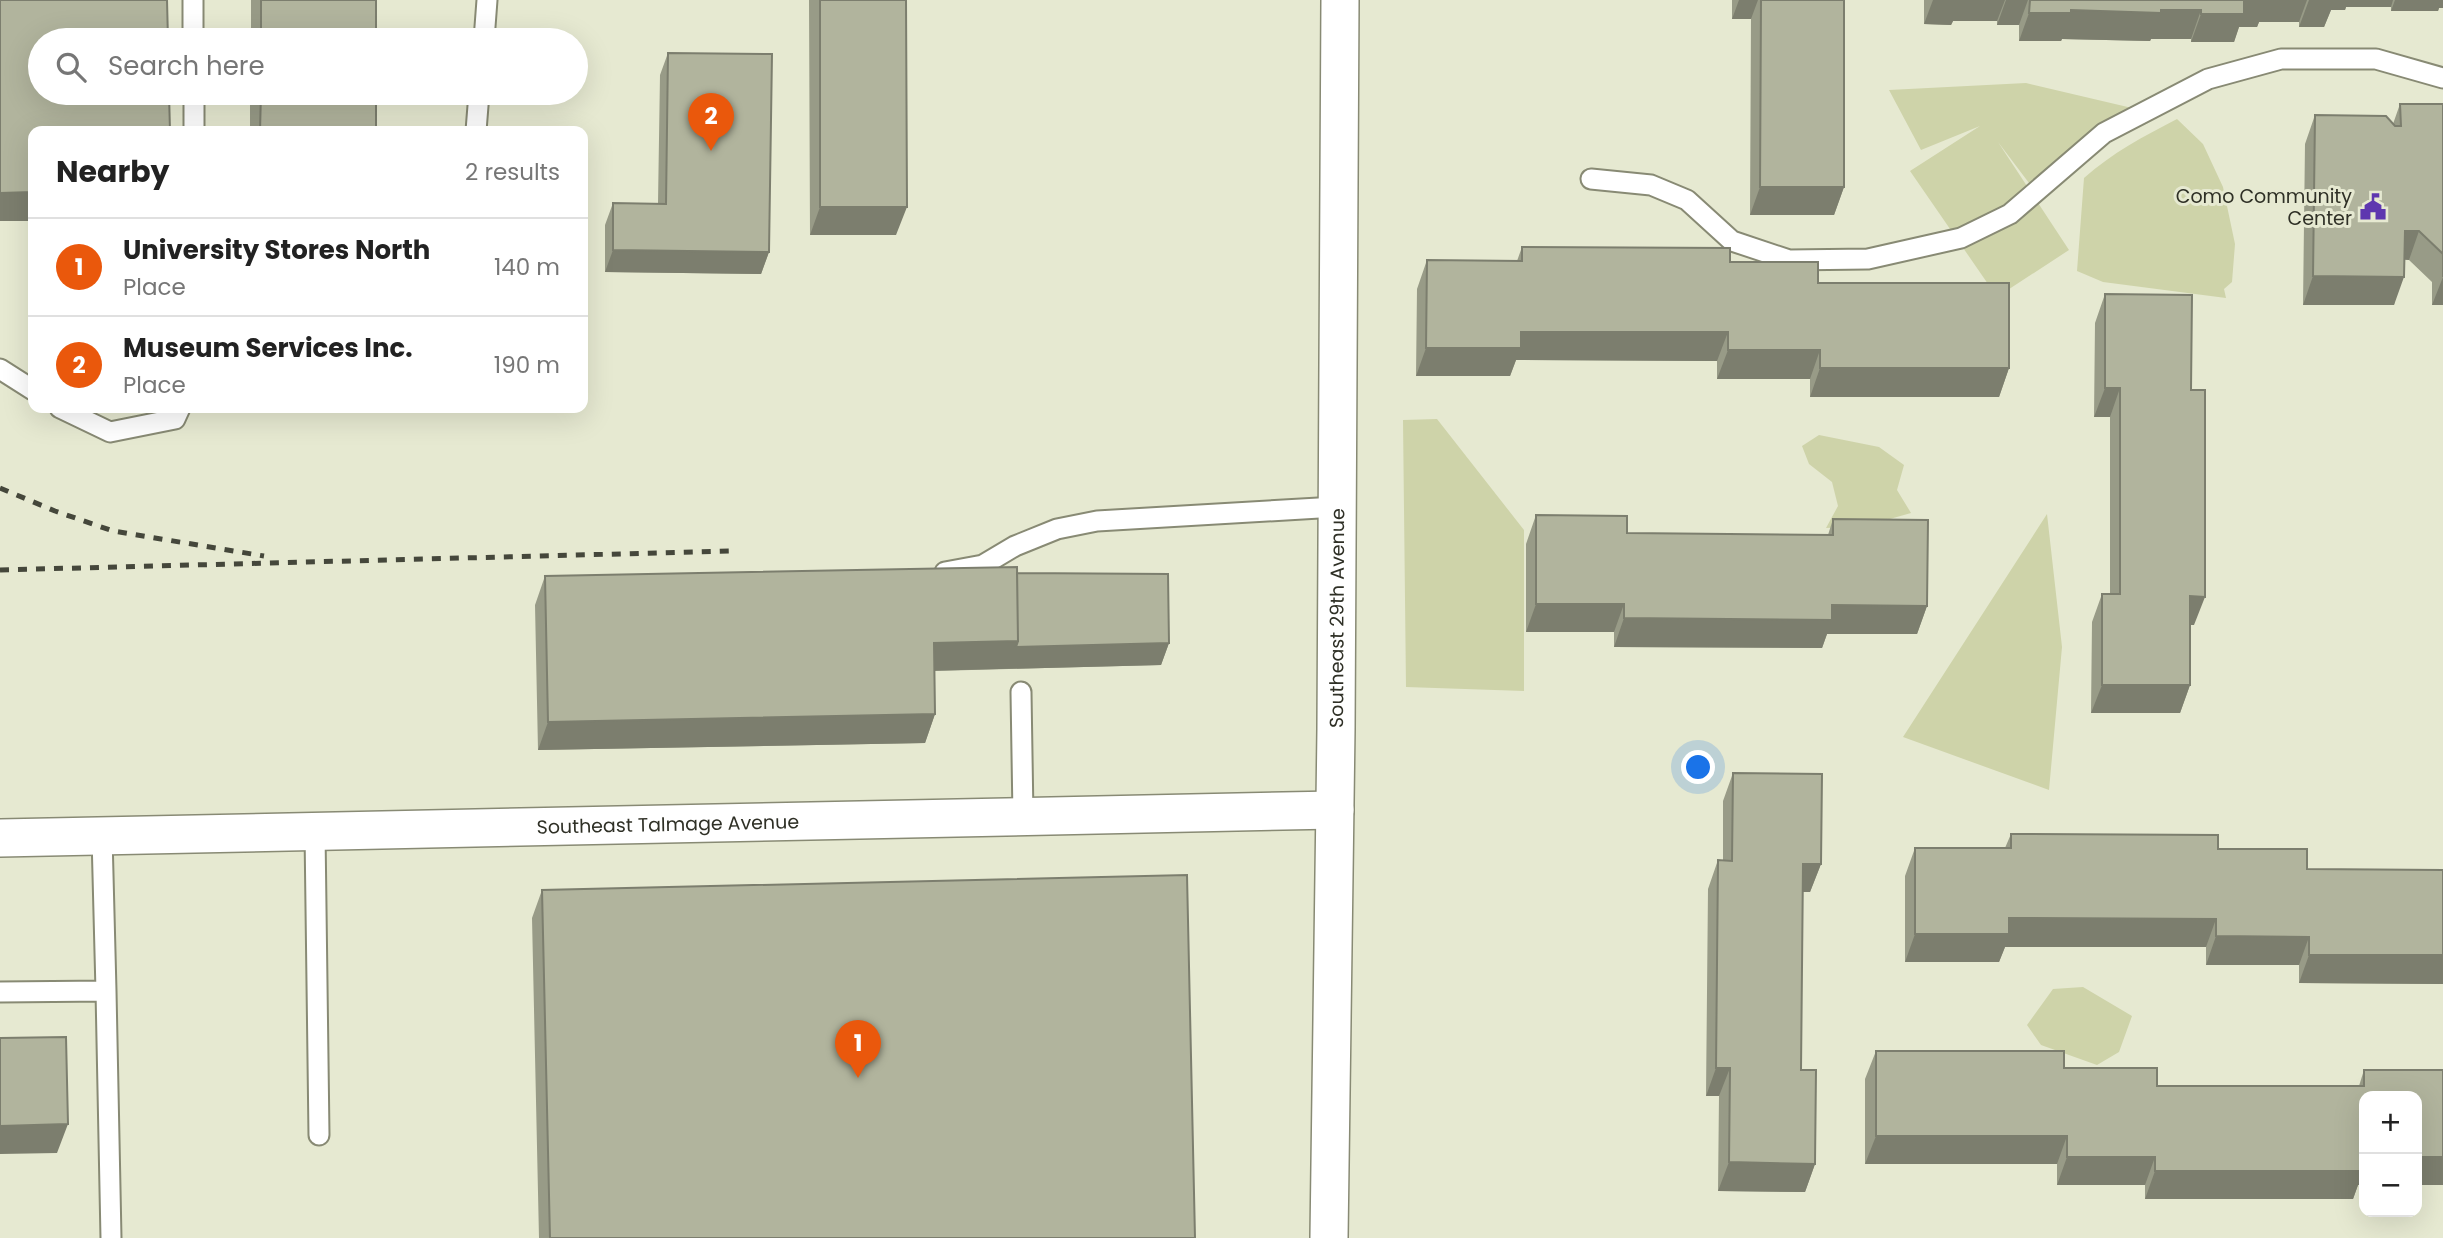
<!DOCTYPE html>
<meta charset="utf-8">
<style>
:root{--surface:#fff;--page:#f2f2f2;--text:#222;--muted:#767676;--line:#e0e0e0;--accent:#ea580c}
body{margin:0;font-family:Poppins,sans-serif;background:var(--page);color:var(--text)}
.controls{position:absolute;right:21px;bottom:21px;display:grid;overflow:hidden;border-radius:14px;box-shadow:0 7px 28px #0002}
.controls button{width:63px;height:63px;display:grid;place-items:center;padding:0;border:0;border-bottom:2px solid var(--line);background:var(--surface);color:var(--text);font:35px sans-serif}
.you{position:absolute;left:1699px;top:768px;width:24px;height:24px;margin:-18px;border:5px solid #fff;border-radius:50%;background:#1a73e8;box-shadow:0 0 0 10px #1a73e833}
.badge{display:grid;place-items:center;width:46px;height:46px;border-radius:50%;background:var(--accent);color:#fff;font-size:23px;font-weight:700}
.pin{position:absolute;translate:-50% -58px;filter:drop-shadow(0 2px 4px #0008)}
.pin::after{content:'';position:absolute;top:37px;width:24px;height:21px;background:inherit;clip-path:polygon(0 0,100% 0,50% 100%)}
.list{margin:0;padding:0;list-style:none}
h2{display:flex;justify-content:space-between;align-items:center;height:91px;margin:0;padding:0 28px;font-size:30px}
h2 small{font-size:23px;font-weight:400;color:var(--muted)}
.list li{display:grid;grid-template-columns:46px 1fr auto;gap:21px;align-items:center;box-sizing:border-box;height:98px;padding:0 28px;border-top:2px solid var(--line)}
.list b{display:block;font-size:26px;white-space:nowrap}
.list p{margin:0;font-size:23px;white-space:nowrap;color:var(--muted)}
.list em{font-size:23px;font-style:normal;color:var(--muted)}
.icon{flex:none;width:38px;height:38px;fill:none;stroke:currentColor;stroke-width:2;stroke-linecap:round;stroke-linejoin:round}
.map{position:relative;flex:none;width:2443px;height:1238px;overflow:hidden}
.search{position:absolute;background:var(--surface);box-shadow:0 7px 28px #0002;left:28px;top:28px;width:560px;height:77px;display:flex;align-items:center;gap:18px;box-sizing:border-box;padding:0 24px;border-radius:38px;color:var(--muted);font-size:26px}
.panel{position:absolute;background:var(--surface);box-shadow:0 7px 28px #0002;left:28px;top:126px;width:560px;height:287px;border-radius:14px}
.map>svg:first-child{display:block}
.green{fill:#ced3a9}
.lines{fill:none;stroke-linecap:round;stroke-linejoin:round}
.service-casing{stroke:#888a74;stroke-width:23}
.minor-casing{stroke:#888a74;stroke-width:40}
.service{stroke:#fff;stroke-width:19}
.minor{stroke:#fff;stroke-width:37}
.rail{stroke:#45473b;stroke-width:5;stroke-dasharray:9 9;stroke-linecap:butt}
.wall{fill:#989b87}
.shaded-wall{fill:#7c7e6e}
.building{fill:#b1b49d;stroke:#7c7e6e;stroke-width:2}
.labels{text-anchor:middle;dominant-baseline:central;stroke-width:6;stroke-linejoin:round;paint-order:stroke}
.poi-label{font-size:19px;fill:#2f3026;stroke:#e6e9d1;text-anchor:end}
.street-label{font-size:19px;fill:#2f3026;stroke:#e6e9d1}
</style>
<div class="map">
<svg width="2443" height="1238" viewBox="0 0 2443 1238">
<rect width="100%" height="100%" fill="#e6e9d1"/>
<path class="green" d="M2026,83L2132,108L2029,183L1998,142L2069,250L1997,297L1910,171L1980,126L1921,150L1889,90Z
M2177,119L2203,144L2223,187L2235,244L2232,282L2224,289L2226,298L2103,282L2077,271L2084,178C2112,153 2144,136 2177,119Z
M1437,419L1524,530V691L1406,687L1403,420Z
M1819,435L1879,447L1904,465L1897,490L1911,513L1865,526L1826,528L1838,506L1832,482L1809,464L1802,446Z
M2047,514L2062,647L2049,790L1903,737Z
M2083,987L2132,1016L2119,1052L2097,1065L2041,1045L2027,1025L2053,989Z"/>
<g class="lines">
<g class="service-casing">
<path id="service" d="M193,0V40
M484,40L487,0
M194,93V131
M476,131L479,93
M1591,179L1651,185L1687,200L1732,241L1789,260L1868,259L1961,238L2010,214L2104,133L2208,79L2281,59H2376L2443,78
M0,369L33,390
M60,408L110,432L175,419L180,408
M945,572L983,565L1015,546L1057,529L1097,521L1336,507
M1021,692L1023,816
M315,832L319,1135
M106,991L111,1238
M0,992L106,991L102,836"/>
</g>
<g class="minor-casing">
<g id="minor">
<path id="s1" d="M0,838L1335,810"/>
<path id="s2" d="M1329,1238L1336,729L1340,0"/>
</g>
</g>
<use href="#service" class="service"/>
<use href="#minor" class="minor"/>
<path class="rail" d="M0,488L55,511L113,531L264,556
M0,570L733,551"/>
</g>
<path class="wall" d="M251,0H376V40H251Z
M809,0H906L896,235H810Z
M1732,0H1844V187L1834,215H1750L1751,19H1732Z
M1924,0H2443V8H2439L2438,11H2391V7H2346L2345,10H2331L2324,27H2299V22H2259L2257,27H2239L2234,42H2191V39H2151L2150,41L2062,39L2061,41H2019V25H1997V21H1953L1951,25L1924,24Z
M668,53L769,252L761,274L605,272V225L613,203H658L660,75Z
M250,93H376V131H250Z
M2400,104H2443V305H2432V282L2409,260L2404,259L2394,305H2303L2305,144L2315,115L2393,124Z
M1522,247L1730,262L1818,283L2009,368L1999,397H1810V379H1717V361L1516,360L1510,376H1416L1417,289L1427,260L1517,261Z
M2105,294L2191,390L2194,625H2190V685L2180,713H2091L2092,622L2102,594H2110V417H2094L2095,323Z
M1536,515L1627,533L1828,535L1833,519L1927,606L1917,634H1827L1822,648L1614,647V632H1526V544Z
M1017,573L1169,643L1161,665L934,671L935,714L925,743L538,750L535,605L545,576Z
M1733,773L1821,864L1810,892H1803L1801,1070L1815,1164L1805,1192L1718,1191L1719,1096H1706L1708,889L1718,860H1723V801Z
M2011,834L2218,849L2307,869L2443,870V984L2299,983V965H2206V947H2005L1999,962H1905V876L1915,848H2005Z
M542,890L1195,1238H539L532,918Z
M1876,1051L2064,1068L2157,1086H2359L2364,1070L2443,1185H2358L2353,1199H2145V1185H2057V1164H1865V1079Z"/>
<path class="shaded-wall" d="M1739,0H1758L1751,19H1732Z
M1933,0H2005L1997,21H1953L1951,25L1924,24Z
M2006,0H2028L2019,25H1997Z
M2243,0H2307L2299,22H2259L2257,27H2239L2234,42H2191L2201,14Z
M2309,0H2393L2391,7H2346L2345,10H2331L2324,27H2299Z
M2395,0H2443V8H2439L2438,11H2391Z
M2071,10H2201L2191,39H2151L2150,41L2062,39L2061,41H2019L2029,13Z
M1760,187H1844L1834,215H1750Z
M33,192V221H0V193Z
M820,207H907L896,235H810Z
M2405,231H2419L2409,260L2394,259Z
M613,250L769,252L761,274L605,272Z
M2313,276L2404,277L2394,305H2303Z
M2443,277V305H2432Z
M1521,332H1728L1717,361L1516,360L1510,376H1416L1426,348Z
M1728,350H1820L1810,379H1717Z
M1820,368H2009L1999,397H1810Z
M2105,388H2120L2110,417H2094Z
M2190,596L2205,597L2194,625H2180Z
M1536,604H1624L1614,632H1526Z
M1832,605L1927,606L1917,634H1827L1822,648L1614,647L1624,618Z
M1018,641L1169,643L1161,665L923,671L934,643Z
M2102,685H2190L2180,713H2091Z
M935,714L925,743L538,750L548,722Z
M1803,864H1821L1810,892H1793Z
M2009,918L2216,919L2206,947H2005L1999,962H1905L1915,934Z
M2216,936L2309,937L2299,965H2206Z
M2309,955H2443V984L2299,983Z
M1716,1068H1730L1719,1096H1706Z
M68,1124L57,1153L0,1154V1130L1,1126Z
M1876,1136H2067L2057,1164H1865Z
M2067,1157H2155L2145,1185H2057Z
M2363,1157H2364V1185H2358L2353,1199H2145L2155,1171Z
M2417,1157H2443V1185H2417Z
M1729,1162L1815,1164L1805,1192L1718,1191Z"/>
<path class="building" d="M0,0H167L168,40H40V93H169L170,131H33V192L0,193Z
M261,0H376V40H261Z
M820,0H906L907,207H820Z
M1761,0H1844V187H1760Z
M2030,0H2244V14H2201V10H2161V13L2071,10V13H2029Z
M668,53L772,54L769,252L613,250V203L666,204Z
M261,93H376V131H260Z
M2400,104H2443V277V254L2419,231H2405L2404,277L2313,276L2315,115L2386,116L2395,126H2401Z
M1522,247L1730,248V262H1818V283H2009V368H1820V350H1728V332H1521V348H1426L1427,260L1522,261Z
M2105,294L2192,295L2191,390H2205V597L2190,596V685H2102V594H2120V388H2105Z
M1536,515L1627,516V533L1833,535V519L1928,520L1927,606L1832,605V620L1624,618V604H1536Z
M1017,567L1018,641L934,643L935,714L548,722L545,576Z
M1017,573L1168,574L1169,643L1016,647L1018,641Z
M1733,773L1822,774L1821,864H1803L1801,1070H1816L1815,1164L1729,1162L1730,1068H1716L1718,860L1732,861Z
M2011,834L2218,835V849H2307V869L2443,870V955H2309V937L2216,936V919L2009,918V934H1915V848H2011Z
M1187,875L1195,1238H550L542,890Z
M66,1037L68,1124L1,1126V1145H0V1038Z
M1876,1051H2064V1068H2157V1086H2364V1070H2443V1157H2417V1096H2364V1157H2363V1171H2155V1157H2067V1136H1876Z"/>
<defs>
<g id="civic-bare" transform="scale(2.1)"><path d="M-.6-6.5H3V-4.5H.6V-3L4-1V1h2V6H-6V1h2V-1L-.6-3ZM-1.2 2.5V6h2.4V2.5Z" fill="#5e37af" stroke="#e6e9d1" stroke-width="2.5" paint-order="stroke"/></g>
</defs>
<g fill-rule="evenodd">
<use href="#civic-bare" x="2373" y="207"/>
</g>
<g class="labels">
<g class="poi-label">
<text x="2352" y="196">Como Community<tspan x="2352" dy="22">Center</tspan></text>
</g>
<g class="street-label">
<text stroke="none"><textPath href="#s2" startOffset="620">Southeast 29th Avenue</textPath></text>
<text stroke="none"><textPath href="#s1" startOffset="668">Southeast Talmage Avenue</textPath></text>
</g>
</g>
</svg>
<div class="controls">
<button>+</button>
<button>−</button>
</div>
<div class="you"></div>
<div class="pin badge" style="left:858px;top:1078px">1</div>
<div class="pin badge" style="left:711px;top:151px">2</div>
<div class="search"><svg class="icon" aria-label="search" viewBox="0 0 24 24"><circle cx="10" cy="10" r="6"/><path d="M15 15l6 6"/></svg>Search here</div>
<section class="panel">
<h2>Nearby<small>2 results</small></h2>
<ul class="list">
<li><span class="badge">1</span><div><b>University Stores North</b><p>Place</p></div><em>140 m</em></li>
<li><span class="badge">2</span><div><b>Museum Services Inc.</b><p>Place</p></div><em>190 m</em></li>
</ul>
</section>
</div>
